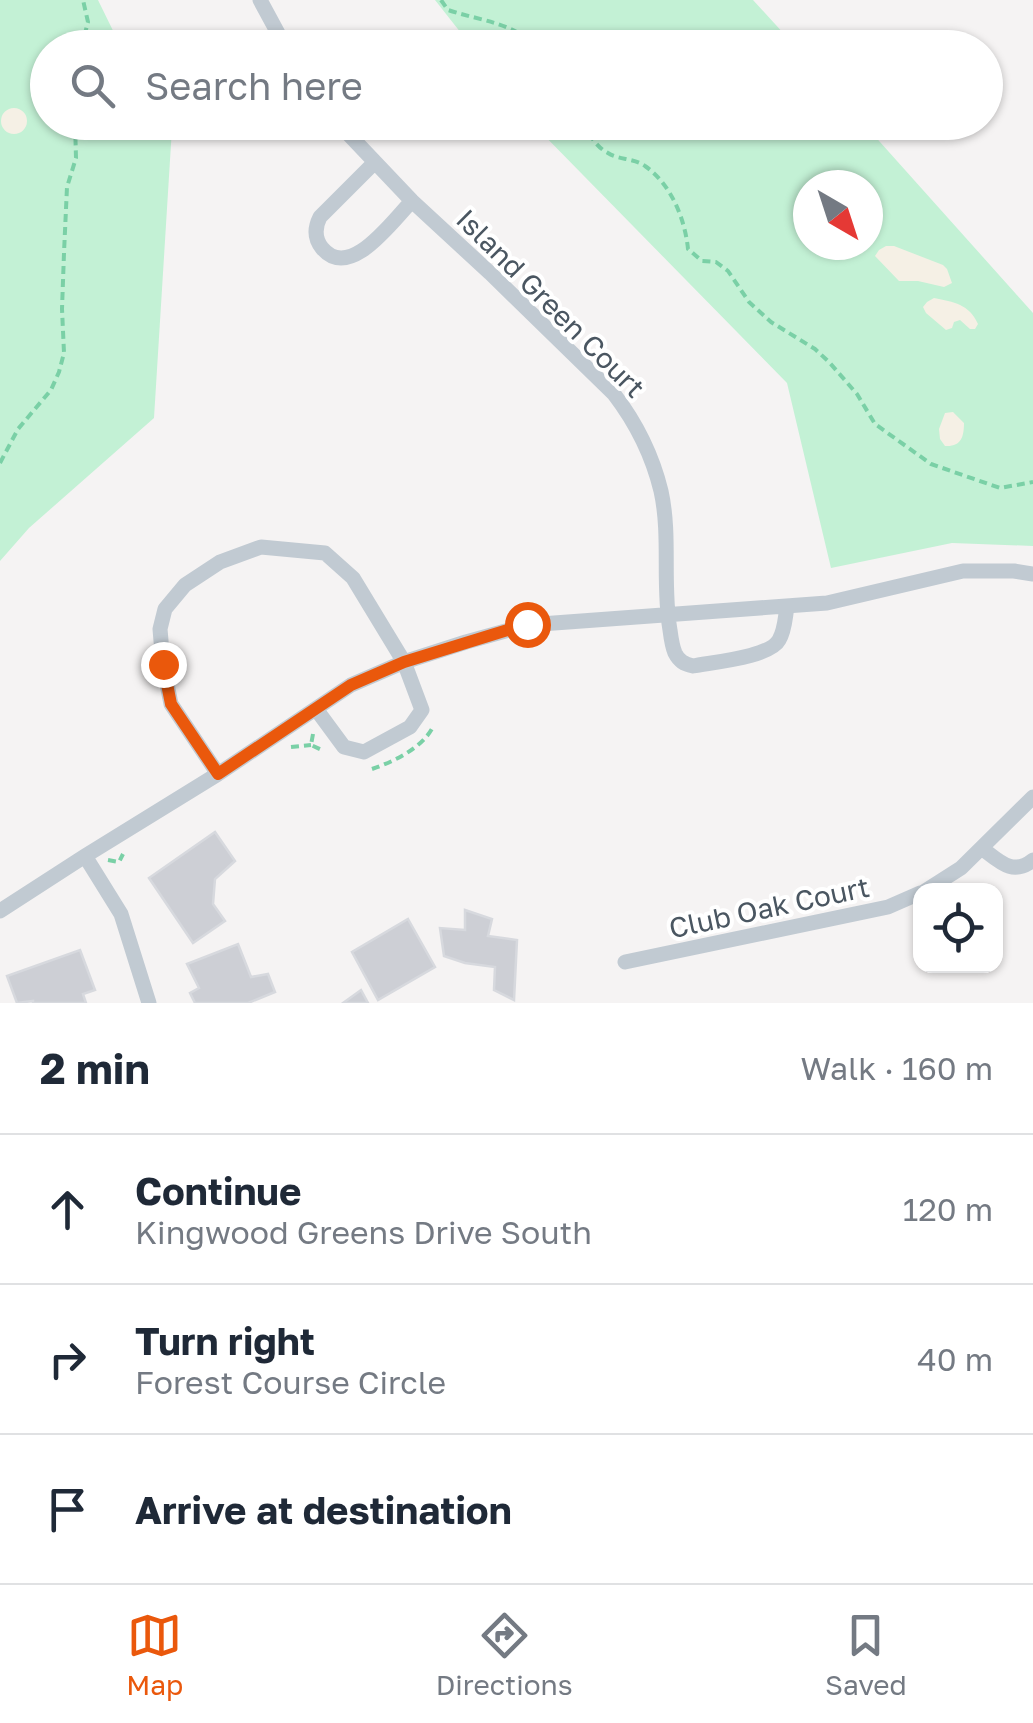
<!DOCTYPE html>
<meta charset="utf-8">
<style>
:root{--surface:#fff;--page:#f6f6f7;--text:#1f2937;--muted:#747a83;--line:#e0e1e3;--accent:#ea580c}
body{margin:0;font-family:"Golos Text",sans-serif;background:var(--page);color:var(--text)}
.controls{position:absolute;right:30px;bottom:30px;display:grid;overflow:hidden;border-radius:20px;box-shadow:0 2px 8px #0004}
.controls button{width:90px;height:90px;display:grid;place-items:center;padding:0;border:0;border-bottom:2px solid var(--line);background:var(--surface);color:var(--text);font:50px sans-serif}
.compass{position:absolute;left:793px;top:170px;width:90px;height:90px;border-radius:50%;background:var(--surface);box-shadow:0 2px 8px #0004;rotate:141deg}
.stop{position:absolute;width:30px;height:30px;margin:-22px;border:8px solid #ea580c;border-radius:50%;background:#fff}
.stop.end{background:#ea580c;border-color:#fff;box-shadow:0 2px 10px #0008}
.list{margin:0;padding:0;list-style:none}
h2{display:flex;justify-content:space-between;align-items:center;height:130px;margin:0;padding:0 40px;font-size:42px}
h2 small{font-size:32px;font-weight:400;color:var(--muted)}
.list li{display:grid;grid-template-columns:65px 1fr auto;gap:30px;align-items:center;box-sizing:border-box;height:150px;padding:0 40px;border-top:2px solid var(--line)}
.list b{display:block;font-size:38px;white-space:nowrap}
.list p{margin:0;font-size:32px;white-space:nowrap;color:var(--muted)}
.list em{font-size:32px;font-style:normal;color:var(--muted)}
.icon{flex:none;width:55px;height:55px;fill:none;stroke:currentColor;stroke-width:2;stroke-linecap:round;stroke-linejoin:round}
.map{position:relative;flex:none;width:1033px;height:1003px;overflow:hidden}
.search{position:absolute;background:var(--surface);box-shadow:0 2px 8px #0004;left:30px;right:30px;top:30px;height:110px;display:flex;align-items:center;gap:25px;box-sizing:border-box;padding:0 35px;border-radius:55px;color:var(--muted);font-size:38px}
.sheet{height:580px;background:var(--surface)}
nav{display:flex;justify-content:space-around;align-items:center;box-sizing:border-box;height:140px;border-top:2px solid var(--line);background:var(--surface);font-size:28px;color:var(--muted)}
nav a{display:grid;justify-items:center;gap:5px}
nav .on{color:var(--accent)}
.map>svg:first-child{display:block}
.green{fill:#c3f1d5;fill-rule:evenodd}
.sand{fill:#f5f0e5}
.building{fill:#cdcfd5;stroke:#d7d9de;stroke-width:2.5}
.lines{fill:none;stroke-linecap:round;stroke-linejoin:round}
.path{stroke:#7ad0a6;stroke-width:4;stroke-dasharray:8 5;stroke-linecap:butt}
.street{stroke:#c1cad2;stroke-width:15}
.route{stroke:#ea580c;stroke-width:12}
.labels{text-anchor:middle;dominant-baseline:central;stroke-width:8;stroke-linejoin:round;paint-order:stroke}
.street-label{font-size:28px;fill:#4a5661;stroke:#fff}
</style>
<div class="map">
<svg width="1033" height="1003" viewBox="0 0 1033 1003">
<rect width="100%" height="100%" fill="#f5f3f3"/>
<path class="green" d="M0,0H98L121,47L48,48V122H169L172,128L154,418L29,528L0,561Z
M435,0H753L796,47H472Z
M532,123H863L1033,313V546L952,543L831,568L787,383ZM808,185H868V245H808Z"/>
<path class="sand" d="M1 121a13 13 0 1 1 26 0a13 13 0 1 1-26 0Z
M886,246H894L943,265L947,269L952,283L944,287L918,281H899L875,256L879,250Z
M934,298C954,302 969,304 978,324L975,329H970L960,320L954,322L952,328L946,330L926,313L923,307L927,302Z
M953,412L964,423C964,437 961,447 945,446L940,439L939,429L945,413Z"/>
<path class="building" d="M215,832L235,861L215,879L213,904L225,921L193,943L149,878Z
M465,910L492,919L488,936L517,940L514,1000L494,990L495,967L465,963L444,956L440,928L465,930Z
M408,919L435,967L378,1000L352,952Z
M238,944L251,977L268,974L275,992L248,1003H195L190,993L199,988L187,964Z
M80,950L95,990L83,994L86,1003H33V1001L17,1003L7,976Z
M361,990L368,1003H343Z"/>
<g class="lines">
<path class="path" d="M441,0L448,10C485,22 508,21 540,48
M81,48L88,22L83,0
M583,122C589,134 596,147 608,153C619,160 634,158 645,166C671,184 685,219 688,249L702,261L716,262L728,271L749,302L771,322L815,349L829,362L857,394L875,424L931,464L1000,488L1033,482
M0,463L18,429L51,390L59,372L64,353L62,309L64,253L67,187L76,158L75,122
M313,734L311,745L324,751
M291,747L311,745
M372,769C395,761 422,748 433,727
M108,860L119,862L123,854"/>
<path class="street" d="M260,0L286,48
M337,122L412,201L490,273L614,394C637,424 652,454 661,491C671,536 662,585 670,630C671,638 672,646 675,653C679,661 684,664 693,666C713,662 770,657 779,640C785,630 785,618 787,607
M374,163L320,217C315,227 314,238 322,248C350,282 393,220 412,201
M218,774L171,704L163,664L160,629L165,609L185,585L220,562L261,547L325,553L353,578L404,662L422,710L410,727L364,752L344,747L316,709
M983,849C1000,862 1013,876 1033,860
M85,856L121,914L149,1003
M925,891L961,868L1033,797
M0,911L85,856L218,774L351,685L404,662L466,642L527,625L827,603L963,571H1014L1033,574
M625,962L888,907L920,893"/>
</g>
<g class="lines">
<path class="route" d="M163,664L171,704L218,774L351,685L404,662L527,624"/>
</g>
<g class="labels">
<g class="street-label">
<text transform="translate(551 303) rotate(45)">Island Green Court</text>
<text transform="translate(769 907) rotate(-12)">Club Oak Court</text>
</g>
</g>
</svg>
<div class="controls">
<button><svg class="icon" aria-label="locate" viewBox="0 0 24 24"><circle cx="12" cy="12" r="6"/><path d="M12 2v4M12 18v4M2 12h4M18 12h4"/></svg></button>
</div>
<svg class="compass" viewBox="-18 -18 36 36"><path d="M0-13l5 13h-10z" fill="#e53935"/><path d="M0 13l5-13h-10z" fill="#747a83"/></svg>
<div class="stop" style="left:527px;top:624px"></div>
<div class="stop end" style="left:163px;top:664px"></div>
<div class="search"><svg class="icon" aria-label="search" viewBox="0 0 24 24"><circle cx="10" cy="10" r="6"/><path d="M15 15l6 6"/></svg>Search here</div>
</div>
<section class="sheet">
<h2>2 min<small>Walk · 160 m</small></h2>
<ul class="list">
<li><svg class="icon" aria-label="ahead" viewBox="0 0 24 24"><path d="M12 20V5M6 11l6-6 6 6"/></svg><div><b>Continue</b><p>Kingwood Greens Drive South</p></div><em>120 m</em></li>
<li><svg class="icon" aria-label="right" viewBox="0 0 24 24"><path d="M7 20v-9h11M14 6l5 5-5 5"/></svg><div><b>Turn right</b><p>Forest Course Circle</p></div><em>40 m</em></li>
<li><svg class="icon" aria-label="arrive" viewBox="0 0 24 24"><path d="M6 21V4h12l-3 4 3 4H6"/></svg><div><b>Arrive at destination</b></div></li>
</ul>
</section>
<nav>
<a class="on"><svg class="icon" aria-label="map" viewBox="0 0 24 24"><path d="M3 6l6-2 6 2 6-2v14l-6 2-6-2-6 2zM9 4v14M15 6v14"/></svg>Map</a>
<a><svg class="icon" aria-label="directions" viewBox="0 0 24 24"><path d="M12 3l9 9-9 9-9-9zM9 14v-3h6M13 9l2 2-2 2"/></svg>Directions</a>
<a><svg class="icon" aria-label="saved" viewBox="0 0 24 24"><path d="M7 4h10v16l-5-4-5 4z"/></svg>Saved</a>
</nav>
